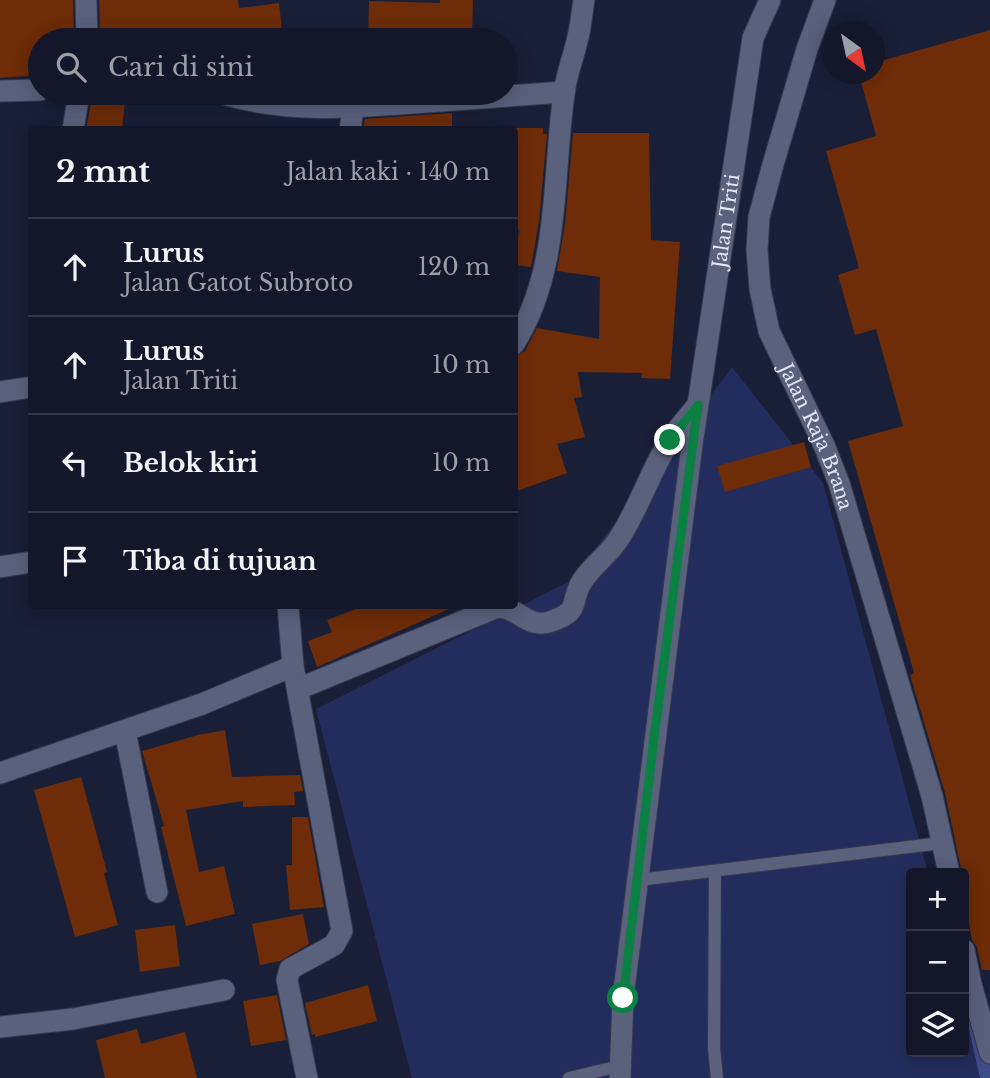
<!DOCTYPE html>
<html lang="id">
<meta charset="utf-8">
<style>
:root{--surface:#131729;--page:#202435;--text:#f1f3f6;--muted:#9d9fa8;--line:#323646}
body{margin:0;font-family:"Libre Baskerville",serif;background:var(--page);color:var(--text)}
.controls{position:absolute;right:21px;bottom:21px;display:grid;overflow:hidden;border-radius:7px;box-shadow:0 4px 18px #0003}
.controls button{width:63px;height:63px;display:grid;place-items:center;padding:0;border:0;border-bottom:2px solid var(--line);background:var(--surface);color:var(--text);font:35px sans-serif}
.compass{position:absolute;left:822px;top:21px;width:63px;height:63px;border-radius:50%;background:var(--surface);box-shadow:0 4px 18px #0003;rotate:147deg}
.stop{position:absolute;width:21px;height:21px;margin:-16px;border:5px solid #0b8043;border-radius:50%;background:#fff}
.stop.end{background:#0b8043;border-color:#fff;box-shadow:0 2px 7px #0008}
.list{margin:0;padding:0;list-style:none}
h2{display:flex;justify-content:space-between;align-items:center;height:91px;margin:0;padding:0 28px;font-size:30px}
h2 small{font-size:23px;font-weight:400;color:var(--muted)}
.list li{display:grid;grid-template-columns:46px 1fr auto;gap:21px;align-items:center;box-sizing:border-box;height:98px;padding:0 28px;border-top:2px solid var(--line)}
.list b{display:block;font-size:26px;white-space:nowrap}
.list p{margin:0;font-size:23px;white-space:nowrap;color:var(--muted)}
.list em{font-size:23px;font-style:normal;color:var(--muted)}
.icon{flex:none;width:38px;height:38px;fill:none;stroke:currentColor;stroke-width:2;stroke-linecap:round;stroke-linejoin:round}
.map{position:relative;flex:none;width:990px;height:1078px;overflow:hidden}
.search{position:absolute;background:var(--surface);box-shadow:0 4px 18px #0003;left:28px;top:28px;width:490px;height:77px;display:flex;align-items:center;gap:18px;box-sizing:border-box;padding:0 24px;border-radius:38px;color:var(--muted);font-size:26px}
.panel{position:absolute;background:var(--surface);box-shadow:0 4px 18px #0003;left:28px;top:126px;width:490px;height:483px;border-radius:7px}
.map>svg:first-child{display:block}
.green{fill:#232d5d}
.forest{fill:#3e4b89}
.building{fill:#6e2c08}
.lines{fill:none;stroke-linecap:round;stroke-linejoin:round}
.lane-casing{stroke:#36394e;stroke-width:14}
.street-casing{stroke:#36394e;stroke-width:23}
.lane{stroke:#59617d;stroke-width:12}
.street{stroke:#59617d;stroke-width:21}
.route{stroke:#0b8043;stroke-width:9}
.labels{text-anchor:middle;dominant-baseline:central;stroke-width:5;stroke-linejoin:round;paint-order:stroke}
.street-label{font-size:19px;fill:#e2e8f8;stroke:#070a14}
</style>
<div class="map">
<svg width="990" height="1078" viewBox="0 0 990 1078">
<rect width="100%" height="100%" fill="#191f37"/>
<path class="green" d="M732,367L823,483L928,873H911V1052H964V1009L980,1078H412L316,709L572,580Z"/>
<path class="forest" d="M990,1017V1078H980L967,1021Z"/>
<path class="building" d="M0,0H73L74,40H40V75L0,78Z
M99,0H238L239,8L279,3L283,40H100Z
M440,0H473L472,34L423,32V38L368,37L369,1L440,3Z
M990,30V970H982L977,947L972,940L964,895V873H962L945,793L910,675L914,673L848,441L903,426L876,329L855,335L838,275L859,268L826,151L876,136L859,74H874V63Z
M92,97L125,101L122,130H86Z
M452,113V130H363L365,119Z
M514,128H543V134H547L539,221L531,267L514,265L519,230L514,229Z
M573,133H649L651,240L680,242L670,379L641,378L642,373L578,372L582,397L574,398L585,437L557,444L567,473L514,492V357L525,351L537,328L599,339L600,277L557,271L565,224Z
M804,442L811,467L725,492L717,466Z
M364,606H456L317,667L308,641L332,632L327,620Z
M225,730L232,777L300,775L303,791L294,792L295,805L243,807V801L186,810L199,872L224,866L235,914L186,926L161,827L164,826L142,751L198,735Z
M81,777L107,872L104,873L118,925L75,937L34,790Z
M292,817H308L324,907L290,910L286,865H292Z
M303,914L309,944L280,961L260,965L252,924Z
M175,925L180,966L140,972L135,930Z
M368,985L377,1021L315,1037V1034L312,1035L305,1003Z
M277,995L286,1040L251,1046L243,1001Z
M137,1029L141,1044L185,1032L197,1078H105L96,1040Z"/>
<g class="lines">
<g class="lane-casing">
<path id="lane" d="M715,871L714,1048L717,1078
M638,880L941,843
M569,1078L619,1066"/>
</g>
<g class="street-casing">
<g id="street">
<path d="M86,0L87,40"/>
<path id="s1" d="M825,0L807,49L772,168L759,217L757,250L760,289L769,331L824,445L839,483L932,796L949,873"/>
<path d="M0,91L40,90"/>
<path d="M220,93C285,113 346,108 413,103C463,99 513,96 564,92"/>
<path d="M73,130L79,93"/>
<path d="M350,130L353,108"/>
<path d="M514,344C561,269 552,178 564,94C566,75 574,56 578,37C581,25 582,12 584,0"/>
<path d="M0,392L32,387"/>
<path d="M0,567L32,562"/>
<path d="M288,606L293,666L342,931L334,945L290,969L287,980L307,1078"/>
<path d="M298,689L495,608C516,604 526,629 549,622C584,611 568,602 583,580C593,565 608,555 618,540C639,509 650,471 670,440C678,428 688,417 697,406"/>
<path d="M125,731L157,892"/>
<path d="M0,773L202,704L293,666"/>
<path d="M964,950L971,984L990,1053"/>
<path d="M0,1027L73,1019L224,990"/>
<path id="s2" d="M620,1078L623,998L692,445L753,38L770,0"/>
</g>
</g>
<use href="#lane" class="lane"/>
<use href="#street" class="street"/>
</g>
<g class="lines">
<path class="route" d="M623,998L654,738L698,405L670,440"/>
</g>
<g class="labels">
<g class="street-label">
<text stroke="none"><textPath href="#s2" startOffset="864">Jalan Triti</textPath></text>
<text stroke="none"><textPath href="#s1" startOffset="458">Jalan Raja Brana</textPath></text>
</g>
</g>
</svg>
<div class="controls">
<button>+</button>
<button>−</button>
<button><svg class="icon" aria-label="layers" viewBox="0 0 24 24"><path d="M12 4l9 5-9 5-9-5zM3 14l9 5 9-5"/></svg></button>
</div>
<svg class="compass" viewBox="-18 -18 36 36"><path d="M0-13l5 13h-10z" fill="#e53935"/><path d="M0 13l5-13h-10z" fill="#9d9fa8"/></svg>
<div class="stop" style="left:623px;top:998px"></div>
<div class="stop end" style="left:670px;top:440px"></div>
<div class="search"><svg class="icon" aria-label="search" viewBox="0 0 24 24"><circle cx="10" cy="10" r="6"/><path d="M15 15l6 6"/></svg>Cari di sini</div>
<section class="panel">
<h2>2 mnt<small>Jalan kaki · 140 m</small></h2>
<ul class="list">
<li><svg class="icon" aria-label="ahead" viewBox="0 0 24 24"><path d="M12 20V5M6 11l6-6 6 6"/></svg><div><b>Lurus</b><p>Jalan Gatot Subroto</p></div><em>120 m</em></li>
<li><svg class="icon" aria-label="ahead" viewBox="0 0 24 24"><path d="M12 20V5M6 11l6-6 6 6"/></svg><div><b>Lurus</b><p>Jalan Triti</p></div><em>10 m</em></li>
<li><svg class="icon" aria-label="left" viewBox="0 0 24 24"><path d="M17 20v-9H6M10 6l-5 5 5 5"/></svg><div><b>Belok kiri</b></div><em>10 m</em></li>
<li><svg class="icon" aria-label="arrive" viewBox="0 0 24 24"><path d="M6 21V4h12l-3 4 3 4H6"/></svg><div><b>Tiba di tujuan</b></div></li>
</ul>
</section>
</div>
